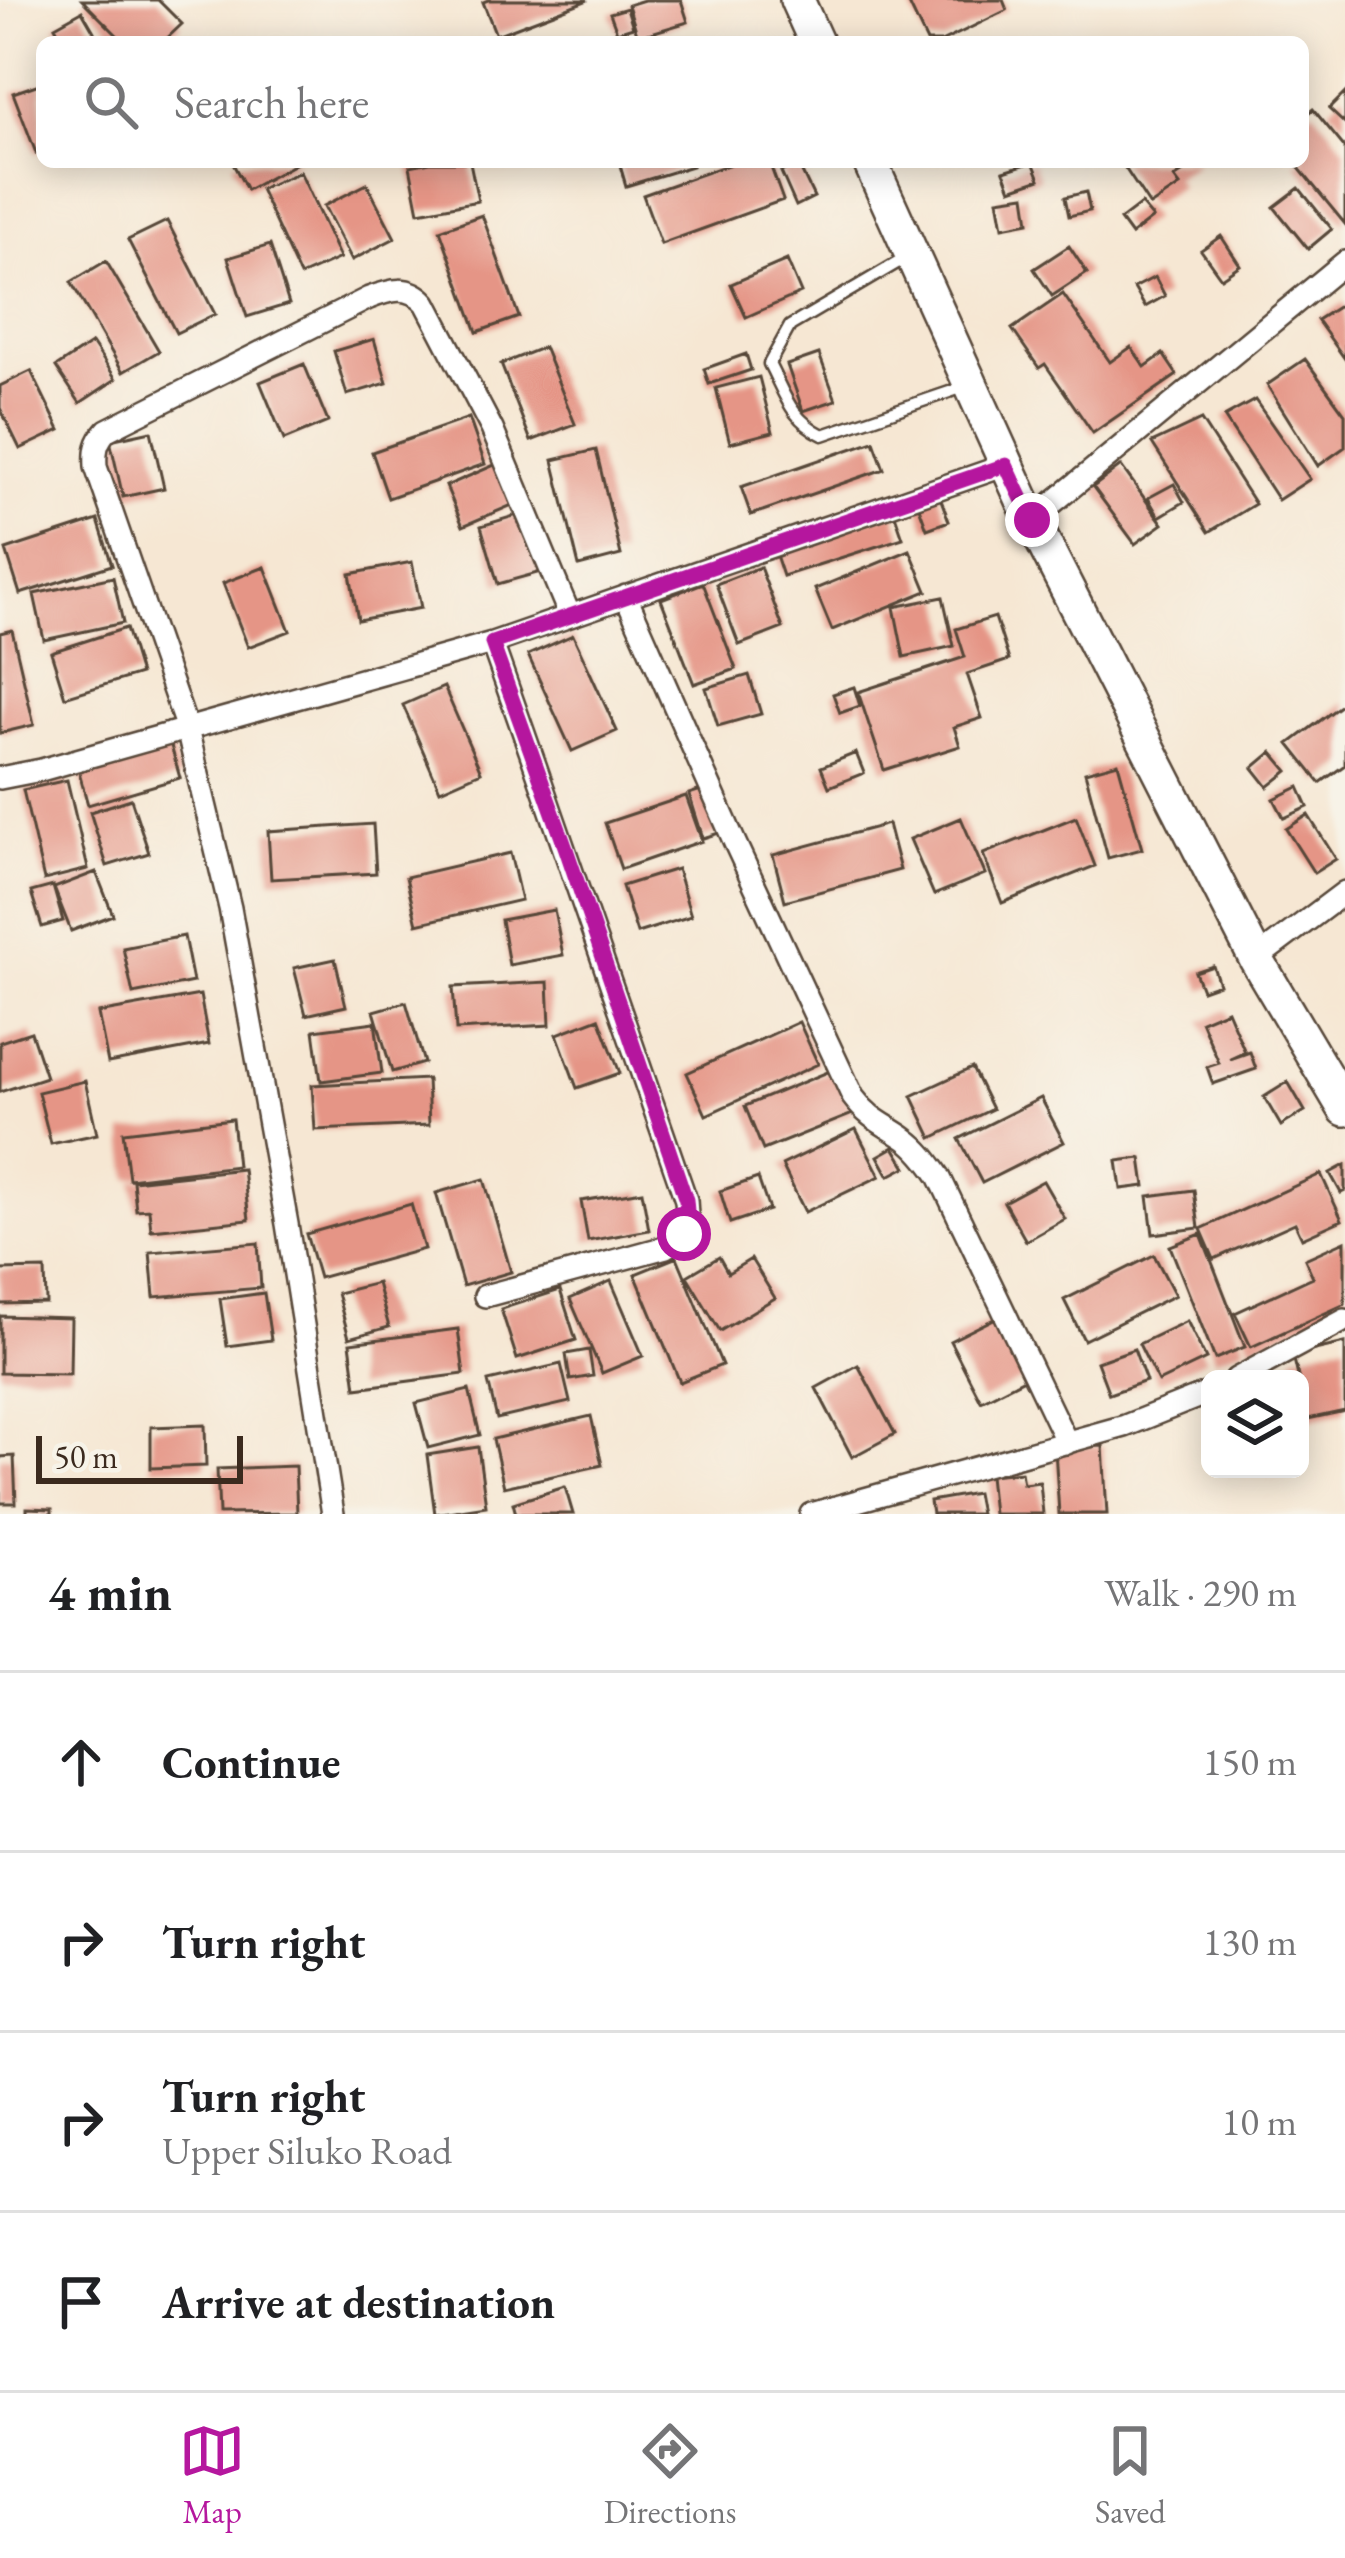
<!DOCTYPE html>
<meta charset="utf-8">
<style>
:root{--surface:#fff;--page:#f6f6f6;--text:#202124;--muted:#757577;--line:#e0e0e0;--accent:#b5179e}
body{margin:0;font-family:"EB Garamond",serif;background:var(--page);color:var(--text)}
.controls{position:absolute;right:36px;bottom:36px;display:grid;overflow:hidden;border-radius:18px;box-shadow:0 6px 30px #0003}
.controls button{width:108px;height:108px;display:grid;place-items:center;padding:0;border:0;border-bottom:3px solid var(--line);background:var(--surface);color:var(--text);font:60px sans-serif}
.scale{position:absolute;left:36px;bottom:30px;width:207px;box-sizing:border-box;padding-left:12px;border:6px solid #3b2a1e;border-top:0;font-size:33px;line-height:42px;white-space:nowrap;color:#3b2a1e;-webkit-text-stroke:9px #f7f3e8;paint-order:stroke}
.stop{position:absolute;width:36px;height:36px;margin:-27px;border:9px solid #b5179e;border-radius:50%;background:#fff}
.stop.end{background:#b5179e;border-color:#fff;box-shadow:0 3px 12px #0008}
.list{margin:0;padding:0;list-style:none}
h2{display:flex;justify-content:space-between;align-items:center;height:156px;margin:0;padding:0 48px;font-size:51px}
h2 small{font-size:39px;font-weight:400;color:var(--muted)}
.list li{display:grid;grid-template-columns:78px 1fr auto;gap:36px;align-items:center;box-sizing:border-box;height:180px;padding:0 48px;border-top:3px solid var(--line)}
.list b{display:block;font-size:45px;white-space:nowrap}
.list p{margin:0;font-size:39px;white-space:nowrap;color:var(--muted)}
.list em{font-size:39px;font-style:normal;color:var(--muted)}
.icon{flex:none;width:66px;height:66px;fill:none;stroke:currentColor;stroke-width:2;stroke-linecap:round;stroke-linejoin:round}
.map{position:relative;flex:none;width:1345px;height:1514px;overflow:hidden}
.search{position:absolute;background:var(--surface);box-shadow:0 6px 30px #0003;left:36px;right:36px;top:36px;height:132px;display:flex;align-items:center;gap:30px;box-sizing:border-box;padding:0 42px;border-radius:18px;color:var(--muted);font-size:45px}
.sheet{height:876px;background:var(--surface)}
nav{display:flex;justify-content:space-around;align-items:center;box-sizing:border-box;height:168px;border-top:3px solid var(--line);background:var(--surface);font-size:33px;color:var(--muted)}
nav a{display:grid;justify-items:center;gap:6px}
nav .on{color:var(--accent)}
.map>svg:first-child{display:block}
.building{fill:#e59586}
.lines{fill:none;stroke-linecap:round;stroke-linejoin:round}
.lane-casing{stroke:#574639;stroke-width:15}
.street-casing{stroke:#574639;stroke-width:26}
.primary-casing{stroke:#574639;stroke-width:38}
.lane{stroke:#fff;stroke-width:10}
.street{stroke:#fff;stroke-width:21}
.primary{stroke:#fff;stroke-width:33}
.route{stroke:#b5179e;stroke-width:15}
</style>
<div class="map">
<svg width="1345" height="1514" viewBox="0 0 1345 1514">
<rect width="100%" height="100%" fill="#f7f3e8"/>
<filter id="ink" filterUnits="userSpaceOnUse"><feTurbulence type="fractalNoise" baseFrequency=".00833" numOctaves="2"/><feDisplacementMap in="SourceGraphic" scale="24" xChannelSelector="R" yChannelSelector="G"/><feConvolveMatrix kernelMatrix="1 2 1 2 8 2 1 2 1" color-interpolation-filters="sRGB"/></filter>
<filter id="wash" filterUnits="userSpaceOnUse"><feTurbulence type="fractalNoise" baseFrequency=".004" numOctaves="4" result="noise"/><feDisplacementMap in="SourceGraphic" scale="48" xChannelSelector="R" yChannelSelector="G"/><feGaussianBlur stdDeviation="2.7" result="paint"/><feColorMatrix in="noise" values="0 0 0 0 0 0 0 0 0 0 0 0 0 0 0 0 0 1.4 0 .05"/><feComposite in="paint" operator="in"/></filter>
<g filter="url(#wash)">
<rect width="100%" height="100%" fill="#f6e7d3"/>
<g id="blocks">
<path class="building" d="M82,0H158L182,24L163,42H124Z
M488,0H588L496,35L483,2Z
M644,0H681L688,22L638,37L628,5Z
M907,0H1003L1007,10L941,42H927Z
M627,8L633,27L617,32L610,13Z
M82,11L100,42H64L55,26Z
M42,83V150L36,153L13,93Z
M1345,93V124L1329,109Z
M1313,109L1345,148V224L1294,162H1303V117Z
M232,162H299L247,190Z
M430,162H470L478,201L419,212L410,166Z
M619,162H691L692,166L626,186Z
M736,162H769L783,200L661,244L643,195Z
M1033,162L1040,179L1011,189L1004,171Z
M1121,162H1199L1174,178L1180,186L1150,206Z
M798,164L814,197L796,206L781,172Z
M300,172L340,258L300,276L260,189Z
M367,184L395,238L352,260L324,206Z
M1299,188L1332,229L1308,249L1274,207Z
M1086,192L1090,211L1069,216L1065,197Z
M1025,195L1029,222L1003,227L998,199Z
M1141,204L1153,218L1131,235L1120,220Z
M482,215L519,317L477,332L440,230Z
M167,221L215,314L176,333L128,240Z
M1221,236L1240,265L1221,278L1201,250Z
M270,245L289,304L247,317L228,258Z
M1069,246L1087,273L1052,296L1034,269Z
M787,260L801,293L746,317L731,284Z
M106,261L159,351L123,372L71,282Z
M1155,277L1165,296L1145,307L1134,288Z
M1063,294L1110,362L1131,347L1145,367L1163,354L1177,375L1093,433L1045,364L1039,368L1012,329Z
M1345,302V359L1317,320Z
M374,339L387,383L347,395L334,351Z
M92,343L116,379L80,403L56,367Z
M544,347L575,424L531,441L501,364Z
M746,354L751,370L709,384L704,369Z
M819,354L836,400L803,411L787,365Z
M1305,359L1345,414V447L1318,466L1267,385Z
M304,364L328,422L284,440L260,382Z
M31,371L60,430L20,449L0,408V386Z
M759,377L773,432L730,443L716,388Z
M1255,400L1310,479L1278,500L1224,417Z
M469,418L485,464L388,498L372,452Z
M1201,420L1255,504L1209,532L1152,443Z
M151,431L164,488L123,497L110,440Z
M874,441L884,469L751,515L741,487Z
M596,450L621,555L579,566L553,460Z
M499,463L517,503L463,526L446,486Z
M1121,466L1163,524L1135,544L1093,487Z
M1174,484L1184,502L1159,517L1148,498Z
M938,492L949,521L927,529L916,499Z
M894,512L903,538L783,576L774,549Z
M524,513L541,572L498,584L481,526Z
M98,520L112,565L20,594L6,550Z
M910,550L927,591L832,630L815,589Z
M412,562L421,608L358,620L350,574Z
M265,567L290,631L248,647L223,583Z
M760,567L783,628L739,645L716,584Z
M113,577L123,623L44,640L34,594Z
M703,583L736,669L694,684L661,599Z
M943,597L954,646L904,657L894,607Z
M995,617L1009,660L967,674L982,718L954,727L960,746L884,770L858,692L965,657L956,629Z
M126,628L140,674L65,697L51,652Z
M12,630L34,725L0,733V633Z
M573,635L617,731L572,751L528,655Z
M749,675L761,714L718,726L706,688Z
M444,687L481,772L440,790L403,705Z
M854,687L860,706L840,713L833,694Z
M1345,702V765L1320,783L1289,744Z
M168,735L180,778L88,805L76,762Z
M1272,752L1288,771L1268,787L1253,768Z
M856,753L864,773L829,787L821,767Z
M1118,763L1142,849L1108,858L1085,772Z
M67,780L88,869L44,880L23,790Z
M1299,787L1308,807L1284,818L1274,799Z
M704,789L719,833L703,838L689,794Z
M686,796L702,841L621,869L605,823Z
M131,799L149,853L107,866L90,812Z
M1308,815L1336,859L1314,873L1286,829Z
M1076,817L1095,866L1002,903L983,854Z
M961,818L985,874L934,895L910,839Z
M373,824L376,873L271,879L268,831Z
M888,824L900,870L785,901L773,855Z
M510,853L521,900L417,924L406,877Z
M677,869L691,916L637,933L622,886Z
M96,872L113,915L71,931L54,888Z
M53,886L63,921L42,927L31,892Z
M554,910L563,955L509,965L501,920Z
M184,936L193,982L133,994L123,948Z
M335,959L346,1006L306,1015L294,968Z
M1213,966L1219,984L1202,990L1195,972Z
M548,982L550,1025L456,1030L453,987Z
M200,995L209,1044L108,1063L98,1013Z
M406,1002L424,1063L392,1072L374,1011Z
M1227,1010L1245,1052L1230,1059L1250,1052L1256,1069L1213,1084L1207,1067L1219,1063L1201,1021Z
M599,1018L620,1073L577,1088L557,1034Z
M375,1022L382,1073L321,1081L314,1030Z
M799,1022L818,1064L706,1115L687,1073Z
M31,1032L46,1077L0,1092V1042Z
M972,1068L992,1109L932,1138L912,1096Z
M835,1069L853,1114L763,1150L745,1106Z
M427,1079L429,1125L315,1130L312,1085Z
M85,1081L97,1134L51,1144L38,1092Z
M1288,1082L1305,1111L1281,1126L1264,1097Z
M1041,1098L1064,1142L982,1183L959,1139Z
M232,1119L237,1166L129,1179L123,1132Z
M856,1129L880,1176L805,1212L782,1165Z
M894,1147L906,1167L889,1176L878,1156Z
M1141,1158L1145,1186L1121,1189L1117,1161Z
M1345,1165V1191L1341,1193L1330,1173Z
M243,1169L249,1220L151,1230L149,1209L136,1210L133,1181Z
M1321,1174L1342,1220L1302,1238L1295,1223L1214,1259L1201,1229Z
M758,1178L769,1210L730,1223L720,1191Z
M484,1179L511,1272L463,1286L436,1193Z
M1043,1181L1065,1219L1026,1241L1004,1202Z
M1194,1190L1199,1228L1153,1234L1148,1196Z
M642,1191L649,1230L588,1241L581,1201Z
M411,1204L424,1249L319,1278L306,1234Z
M1201,1234L1245,1347L1215,1359L1170,1246Z
M1345,1241V1304L1251,1347L1235,1313L1313,1277L1305,1259Z
M258,1243L261,1288L154,1297L150,1252Z
M1154,1255L1175,1295L1084,1340L1064,1300Z
M677,1257L722,1365L680,1382L635,1274Z
M719,1257L728,1273L751,1259L775,1298L720,1331L687,1276Z
M45,1269L46,1303L0,1304V1270Z
M611,1281L643,1356L602,1373L570,1299Z
M377,1283L389,1327L349,1338L337,1293Z
M560,1290L576,1340L517,1359L501,1309Z
M264,1293L271,1340L227,1346L220,1299Z
M0,1316L71,1318L70,1374L0,1373Z
M996,1318L1026,1378L981,1401L950,1341Z
M1187,1321L1206,1359L1158,1382L1139,1344Z
M458,1329L464,1374L356,1388L350,1343Z
M1345,1343V1411L1308,1419L1293,1355Z
M1134,1349L1146,1381L1109,1394L1097,1362Z
M589,1350L593,1376L570,1380L566,1354Z
M561,1364L570,1402L497,1419L488,1381Z
M858,1365L895,1434L852,1457L816,1388Z
M469,1390L480,1435L428,1448L416,1403Z
M591,1416L602,1465L504,1487L493,1439Z
M205,1425L206,1466L151,1468V1427Z
M1103,1446L1107,1514H1059L1055,1449Z
M478,1447L486,1506L435,1514L427,1455Z
M14,1456L16,1503H0V1457Z
M295,1466L297,1513L219,1514L217,1469Z
M1021,1472L1023,1484L1040,1482L1043,1514H993L989,1475Z
M565,1487L573,1514H516L513,1503Z
M976,1493L980,1514H932L930,1501Z
M27,1508L52,1509V1514H27Z"/>
</g>
</g>
<g filter="url(#ink)">
<use href="#blocks" fill-opacity="0" stroke="#574639" stroke-width="3"/>
<g class="lines">
<g class="lane-casing">
<path id="lane" d="M909,256L790,326L769,364C785,394 790,419 823,435L967,386"/>
</g>
<g class="street-casing">
<path id="street" d="M1032,520L1345,262
M626,596L735,843L853,1097C870,1120 885,1124 906,1139C920,1149 930,1163 939,1176L1067,1443
M0,778L41,770L492,643L1006,465
M1256,959L1345,892
M485,1296L666,1247C689,1231 688,1227 686,1200C620,1014 558,828 492,643
M1236,1379L1345,1320
M333,1514L287,1224L230,908L187,729L96,467C95,451 96,442 107,430L369,298C390,290 409,284 426,303L492,429L570,616
M811,1514L1125,1426L1210,1392"/>
</g>
<g class="primary-casing">
<path id="primary" d="M797,0L816,42
M870,162L1032,520L1256,959L1345,1109"/>
</g>
<use href="#lane" class="lane"/>
<use href="#street" class="street"/>
<use href="#primary" class="primary"/>
</g>
</g>
<g class="lines" filter="url(#ink)">
<path class="route" d="M684,1234L688,1222L686,1200L566,849L492,643L1006,465L1032,520"/>
</g>
</svg>
<div class="controls">
<button><svg class="icon" aria-label="layers" viewBox="0 0 24 24"><path d="M12 4l9 5-9 5-9-5zM3 14l9 5 9-5"/></svg></button>
</div>
<div class="scale">50 m</div>
<div class="stop" style="left:684px;top:1234px"></div>
<div class="stop end" style="left:1032px;top:520px"></div>
<div class="search"><svg class="icon" aria-label="search" viewBox="0 0 24 24"><circle cx="10" cy="10" r="6"/><path d="M15 15l6 6"/></svg>Search here</div>
</div>
<section class="sheet">
<h2>4 min<small>Walk · 290 m</small></h2>
<ul class="list">
<li><svg class="icon" aria-label="ahead" viewBox="0 0 24 24"><path d="M12 20V5M6 11l6-6 6 6"/></svg><div><b>Continue</b></div><em>150 m</em></li>
<li><svg class="icon" aria-label="right" viewBox="0 0 24 24"><path d="M7 20v-9h11M14 6l5 5-5 5"/></svg><div><b>Turn right</b></div><em>130 m</em></li>
<li><svg class="icon" aria-label="right" viewBox="0 0 24 24"><path d="M7 20v-9h11M14 6l5 5-5 5"/></svg><div><b>Turn right</b><p>Upper Siluko Road</p></div><em>10 m</em></li>
<li><svg class="icon" aria-label="arrive" viewBox="0 0 24 24"><path d="M6 21V4h12l-3 4 3 4H6"/></svg><div><b>Arrive at destination</b></div></li>
</ul>
</section>
<nav>
<a class="on"><svg class="icon" aria-label="map" viewBox="0 0 24 24"><path d="M3 6l6-2 6 2 6-2v14l-6 2-6-2-6 2zM9 4v14M15 6v14"/></svg>Map</a>
<a><svg class="icon" aria-label="directions" viewBox="0 0 24 24"><path d="M12 3l9 9-9 9-9-9zM9 14v-3h6M13 9l2 2-2 2"/></svg>Directions</a>
<a><svg class="icon" aria-label="saved" viewBox="0 0 24 24"><path d="M7 4h10v16l-5-4-5 4z"/></svg>Saved</a>
</nav>
